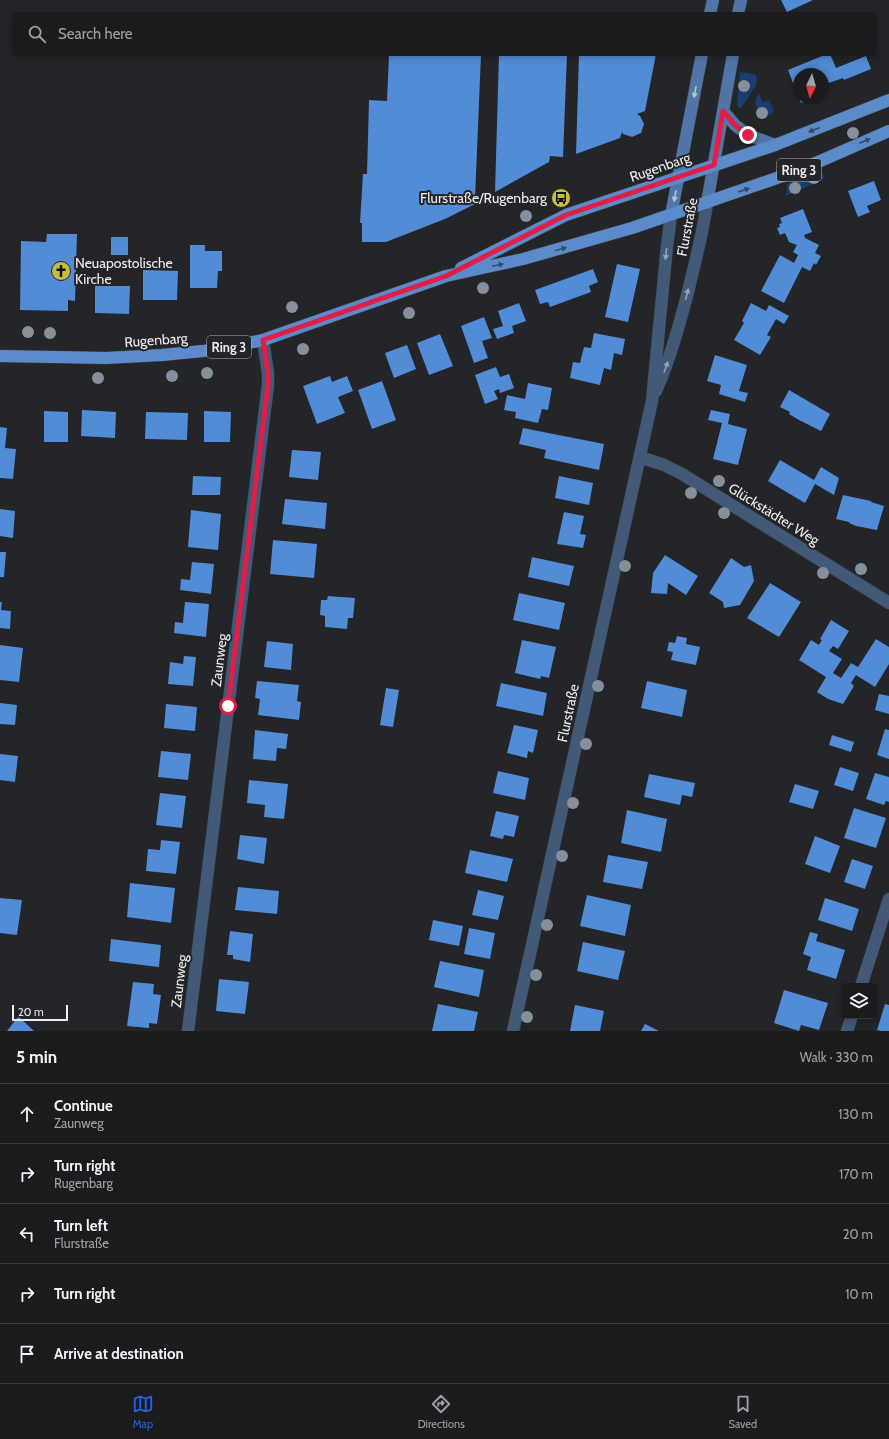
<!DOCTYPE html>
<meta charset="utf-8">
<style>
:root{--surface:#1a1c1e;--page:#232527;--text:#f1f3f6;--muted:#9fa1a4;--line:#383a3c;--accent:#2563eb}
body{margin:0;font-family:Cabin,sans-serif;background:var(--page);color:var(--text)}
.controls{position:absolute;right:12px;bottom:12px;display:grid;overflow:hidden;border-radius:6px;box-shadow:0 2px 6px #0003}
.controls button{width:36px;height:36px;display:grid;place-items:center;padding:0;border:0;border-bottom:1px solid var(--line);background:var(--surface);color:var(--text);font:20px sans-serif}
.compass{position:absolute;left:793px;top:68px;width:36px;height:36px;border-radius:50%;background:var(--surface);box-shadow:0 2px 6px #0003;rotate:185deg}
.scale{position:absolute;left:12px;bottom:10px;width:56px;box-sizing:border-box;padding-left:4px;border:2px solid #ecedef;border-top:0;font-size:11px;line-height:14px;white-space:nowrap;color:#ecedef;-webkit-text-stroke:3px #232528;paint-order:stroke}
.stop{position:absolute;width:12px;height:12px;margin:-9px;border:3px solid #e11d48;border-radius:50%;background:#fff}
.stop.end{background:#e11d48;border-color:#fff;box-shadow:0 1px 4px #0008}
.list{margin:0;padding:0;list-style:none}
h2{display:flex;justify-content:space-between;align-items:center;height:52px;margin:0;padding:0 16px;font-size:17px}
h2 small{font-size:13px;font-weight:400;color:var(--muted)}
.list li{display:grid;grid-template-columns:26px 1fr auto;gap:12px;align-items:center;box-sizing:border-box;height:60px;padding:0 16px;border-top:1px solid var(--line)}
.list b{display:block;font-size:15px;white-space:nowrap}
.list p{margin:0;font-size:13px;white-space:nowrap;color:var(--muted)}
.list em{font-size:13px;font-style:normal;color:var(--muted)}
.icon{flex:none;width:22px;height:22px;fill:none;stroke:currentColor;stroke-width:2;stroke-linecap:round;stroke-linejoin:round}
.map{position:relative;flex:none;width:889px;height:1031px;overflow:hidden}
.search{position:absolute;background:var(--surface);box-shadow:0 2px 6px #0003;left:12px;right:12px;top:12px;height:44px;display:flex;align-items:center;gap:10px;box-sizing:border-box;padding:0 14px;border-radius:6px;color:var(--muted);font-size:15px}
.sheet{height:352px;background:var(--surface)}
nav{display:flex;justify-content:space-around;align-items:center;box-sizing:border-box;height:56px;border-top:1px solid var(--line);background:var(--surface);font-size:11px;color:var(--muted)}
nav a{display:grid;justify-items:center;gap:2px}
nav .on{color:var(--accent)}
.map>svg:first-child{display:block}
.green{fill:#193e6f}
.building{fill:#528bd6}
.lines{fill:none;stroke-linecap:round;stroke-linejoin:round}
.street-casing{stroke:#3f4144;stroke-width:13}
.secondary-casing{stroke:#3f4144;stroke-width:13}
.primary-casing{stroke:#3f4144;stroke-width:13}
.street{stroke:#425978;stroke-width:12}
.secondary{stroke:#5075a6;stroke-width:12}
.primary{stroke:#5b8bca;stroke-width:12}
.tree{fill:#868f9c}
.oneway{fill:#b5c3d5}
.oneway2{fill:#374961}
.oneway3{fill:#97a3b4}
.route{stroke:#e11d48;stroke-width:5}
.labels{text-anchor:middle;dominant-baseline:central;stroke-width:4;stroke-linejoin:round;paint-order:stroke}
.shield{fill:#232528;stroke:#b0b1b3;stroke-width:1}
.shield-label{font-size:13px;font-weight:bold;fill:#ecedef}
.street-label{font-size:14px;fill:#ecedef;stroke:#232528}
.poi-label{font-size:14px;fill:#ecedef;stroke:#232528;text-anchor:end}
</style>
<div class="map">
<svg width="889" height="1031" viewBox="0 0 889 1031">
<rect width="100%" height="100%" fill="#232528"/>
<path class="green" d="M740,72L755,74L757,77L756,85L742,107L739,109L737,104Z
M759,94L763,103L769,100L774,111L773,113C760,120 759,114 755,102Z
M823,174L824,179L786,196L787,184Z"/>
<path class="building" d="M781,0H813L787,12Z
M389,54H481L475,199H477V203L445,219L386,242H362V223H360L363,174H367L369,100L387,101Z
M499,54H567L563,157L550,156L549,162L495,192Z
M579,54H656L645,111L637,114L640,116L644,124L641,133L632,137L623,134L622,132L620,138L576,154Z
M827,54H830L836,68L866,56L871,69L844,80L843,78L823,85V74H799V98L788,70Z
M799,98H812L801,103Z
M874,181L881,200L867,206L870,212L858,217L848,191Z
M803,209L812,232L804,235L805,238L819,245L815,253L821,256L816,265L814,263L810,271L802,267L784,303L761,291L780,255L794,263L798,255L793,252L797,245L789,242L785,233L780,235L777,228L780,227L779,224L782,223L780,218Z
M47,234H77L75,301L68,300V311L20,310L21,241L46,242Z
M111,237H128V255H111Z
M190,245H205V251H222V271H218L217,288H190Z
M617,264L640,269L628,322L605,317Z
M593,269L598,282L589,286L591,292L550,307L548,302L540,304L535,290Z
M143,270L178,271L177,300H143Z
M95,286H130L129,314L95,313Z
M519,303L526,321L512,326L514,333L497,339L493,329L503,326L498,311Z
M751,303L766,311L769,305L789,316L784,324L776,319L767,335L771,337L760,355L734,340L744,323L742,321Z
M484,317L492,338L482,341L488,358L474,363L461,326Z
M594,333L625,339L622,355L614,353L611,370L604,368L600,385L570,378L573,362L580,363L584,347L591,348Z
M440,334L453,366L429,375L417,343Z
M407,345L416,369L394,378L385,353Z
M715,355L747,365L739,391L748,393L745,402L719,394L721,385L707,381Z
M496,367L500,377L509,374L514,388L500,393L499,389L494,391L498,399L485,404L475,375Z
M330,376L332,382L347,376L353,391L338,397L345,413L317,424L303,386Z
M382,381L396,420L372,429L358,390Z
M528,383L552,388L548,410L542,409L538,423L515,418L516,412L504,410L507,395L525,399Z
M789,390L830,414L821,431L799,420L789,414L790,412L780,407Z
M82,410L116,412L115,438L81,436Z
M711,410L730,414L728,424L747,429L738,465L713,459L722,423L708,420Z
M44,411L68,412V442H44Z
M204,411L231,412L230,442H204Z
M146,412L188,413L187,440L145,439Z
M0,427L7,428L5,448L16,449L13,479L0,478Z
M523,428L604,444L599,470L544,458L546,450L519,444Z
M292,450L321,452L318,480L289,477Z
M780,460L814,480L821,467L839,478L834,495L815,484L805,503L768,481Z
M193,476L221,477L220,495H192Z
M559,476L593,483L589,505L555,498Z
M843,495L871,501V502L884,506L877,530L856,526L849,523V522L836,519Z
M285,499L327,503L325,529L282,524Z
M0,509L15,511L13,538L0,536Z
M191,510L221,514L218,550L188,547Z
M564,512L584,516L580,534L586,535L583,548L557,544Z
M273,540L317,544L314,578L270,574Z
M0,552H6L4,577H0Z
M665,555L698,576L686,595L668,583L667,594L651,593L653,573Z
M532,557L574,566L569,586L528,577Z
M731,558L744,567L751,565L754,581L740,605L724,608L723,602L709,593Z
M192,562L214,564L211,594L180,590L181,579L190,580Z
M770,583L801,602L779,637L747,618Z
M519,593L565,603L559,630L513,620Z
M328,596L355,598L353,618H348L347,629L325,627V616L320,615L321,600H327Z
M0,602H2L1,610L11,611L10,629L0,628Z
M185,602L209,604L206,637L174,633L175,622L183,623Z
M831,620L849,631L838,649L833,646L829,651L842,659L833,673L841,678L851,663L858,667L876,639L889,647V664L875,687L856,675L851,683L854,686L843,704L828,699L817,692L826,677L799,660L811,640L819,645L822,640L820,639Z
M677,636L687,638L686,644L700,647L696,665L671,660L673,652L667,651L669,642L675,643Z
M522,640L556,647L549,678L541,676L540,679L515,673Z
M267,641L293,644L291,670L264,667Z
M0,645L23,648L19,682L0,680Z
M184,656L196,657L193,686L168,684L170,662L183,664Z
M257,681L299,685L297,701L301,702L299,720L258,715L260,699L255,698Z
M647,681L687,690L682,717L641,708Z
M501,683L547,693L543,716L496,706Z
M386,688L399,690L393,727L380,725Z
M879,694L889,696V714L875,710Z
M0,703L17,705L15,725L0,724Z
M166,704L197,707L195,731L164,728Z
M514,725L538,730L533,753L528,751L527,758L507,753Z
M885,729L889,730V759L877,755Z
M255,730L288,734L286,749L277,748L276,761L253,759Z
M832,735L854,742L851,752L829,745Z
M161,751L191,754L188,780L158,777Z
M0,754L18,756L15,782L0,780Z
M840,767L859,773L853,791L834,785Z
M498,771L529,778L525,800L493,793Z
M875,773L889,777V802L886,801L884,805L866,799Z
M649,774L695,783L692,797L682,795L680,805L644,797Z
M249,780L288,784L284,819L264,817L265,805L247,803Z
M795,784L819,791L813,809L789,802Z
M160,793L186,796L182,828L156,825Z
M854,808L886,818L876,848L844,838Z
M627,810L667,819L661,852L621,843Z
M496,811L519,816L514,837L504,835L503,839L490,836Z
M240,835L267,838L264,864L237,859Z
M815,836L840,846L830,873L805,864Z
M161,840L180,842L176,874L146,871L148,849L160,850Z
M470,850L513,859L507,882L465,873Z
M608,855L648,862L642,889L603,882Z
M852,859L873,866L865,889L844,882Z
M130,883L175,888L171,923L127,917Z
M238,887L279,891L277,914L235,910Z
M478,890L504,896L498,920L472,915Z
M587,895L631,905L625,936L580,926Z
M0,898L22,900L17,935L0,933Z
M825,898L859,909L852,931L818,920Z
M433,920L463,926L459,946L429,940Z
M469,928L495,933L490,959L464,954Z
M230,931L253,934L250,962L233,959V955H227Z
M810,932L818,934L816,941L845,950L836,979L807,970L811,957L803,954Z
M111,939L161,945L159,967L109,961Z
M583,942L625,951L618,980L577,971Z
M440,961L484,970L479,997L434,987Z
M219,979L249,982L245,1014L216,1011Z
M133,982L154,984L153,994L161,995L157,1024L149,1023V1028L127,1026Z
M784,990L828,1003L819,1030L801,1025L799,1031L774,1023Z
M438,1004L478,1012L474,1031H432Z
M885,1004L889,1005V1031H881L877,1030Z
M575,1005L604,1011L600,1031H570Z
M18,1017H19L34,1031H7Z
M645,1024L659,1031H641Z"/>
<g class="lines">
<g class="street-casing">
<path id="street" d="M656,391C670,359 679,326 688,292C695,262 703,233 707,203
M640,457L664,465L682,474L889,603
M861,986L889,899
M188,1031L268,385V373L263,340
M513,1031L652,401L667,246L671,215
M847,1031L852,1016"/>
</g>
<g class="secondary-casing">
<path id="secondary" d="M710,14L713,0
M738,14L741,0
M723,111L735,125L748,135L775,145
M707,203L733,54
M671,215L702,54"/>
</g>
<g class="primary-casing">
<path id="primary" d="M461,268L566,215L775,145L889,100
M0,356L106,358L162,355L213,350L263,340L446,276L523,259L632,228L774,179L802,169L889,131"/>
</g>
<use href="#street" class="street"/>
<use href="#secondary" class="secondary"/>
<use href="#primary" class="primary"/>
</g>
<g class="tree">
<circle cx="744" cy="86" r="6"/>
<circle cx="762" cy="113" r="6"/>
<circle cx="853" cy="133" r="6"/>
<circle cx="814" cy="178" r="6"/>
<circle cx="795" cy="188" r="6"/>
<circle cx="526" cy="216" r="6"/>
<circle cx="483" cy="288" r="6"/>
<circle cx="292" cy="307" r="6"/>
<circle cx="409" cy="313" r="6"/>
<circle cx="28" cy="332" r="6"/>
<circle cx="50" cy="333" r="6"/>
<circle cx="303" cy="349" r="6"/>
<circle cx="207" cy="373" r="6"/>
<circle cx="172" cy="376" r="6"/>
<circle cx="98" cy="378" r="6"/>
<circle cx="719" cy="481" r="6"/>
<circle cx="691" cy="493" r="6"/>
<circle cx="724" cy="513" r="6"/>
<circle cx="625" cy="566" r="6"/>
<circle cx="861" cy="569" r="6"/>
<circle cx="823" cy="573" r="6"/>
<circle cx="598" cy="686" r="6"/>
<circle cx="586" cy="744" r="6"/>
<circle cx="573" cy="803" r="6"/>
<circle cx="562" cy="856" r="6"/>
<circle cx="547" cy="925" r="6"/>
<circle cx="536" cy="975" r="6"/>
<circle cx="527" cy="1017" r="6"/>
</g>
<defs><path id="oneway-solid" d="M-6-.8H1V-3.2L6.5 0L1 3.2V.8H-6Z"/></defs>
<g class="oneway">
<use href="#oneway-solid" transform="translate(695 92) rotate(101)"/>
<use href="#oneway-solid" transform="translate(675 196) rotate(101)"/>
</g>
<g class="oneway2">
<use href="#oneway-solid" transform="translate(814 130) rotate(159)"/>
<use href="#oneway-solid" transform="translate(865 141) rotate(-23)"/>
<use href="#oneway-solid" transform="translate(744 190) rotate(-19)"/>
<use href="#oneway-solid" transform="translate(561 249) rotate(-16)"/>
<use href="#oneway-solid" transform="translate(498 265) rotate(-12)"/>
</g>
<g class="oneway3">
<use href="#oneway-solid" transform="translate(666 254) rotate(96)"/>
<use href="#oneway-solid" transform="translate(687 294) rotate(-76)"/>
<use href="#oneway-solid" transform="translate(666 367) rotate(-71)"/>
</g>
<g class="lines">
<path class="route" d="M228,706L268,385V373L263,340L446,276L566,215L714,165L723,111L735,125L748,135"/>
</g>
<defs>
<g id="bus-disc" transform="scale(1)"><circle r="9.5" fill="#c4bd3e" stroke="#232528"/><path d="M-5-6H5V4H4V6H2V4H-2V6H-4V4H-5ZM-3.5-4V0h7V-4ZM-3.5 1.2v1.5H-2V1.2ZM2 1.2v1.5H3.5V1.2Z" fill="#111"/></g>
<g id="church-disc" transform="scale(1)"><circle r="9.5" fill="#c4bd3e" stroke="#232528"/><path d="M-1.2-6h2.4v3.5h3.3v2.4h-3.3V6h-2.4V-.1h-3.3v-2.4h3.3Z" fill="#111"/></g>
</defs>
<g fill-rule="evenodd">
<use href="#bus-disc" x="561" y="198"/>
<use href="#church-disc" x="61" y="271"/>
</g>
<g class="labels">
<g class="shield">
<rect x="777" y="159" width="44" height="22" rx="3"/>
<rect x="207" y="336" width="44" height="22" rx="3"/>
</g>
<g class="shield-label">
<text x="799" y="170">Ring 3</text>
<text x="229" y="347">Ring 3</text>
</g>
<g class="street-label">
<text transform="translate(660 167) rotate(-19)">Rugenbarg</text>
<text transform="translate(687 227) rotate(-79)">Flurstraße</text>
<text transform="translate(156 340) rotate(-4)">Rugenbarg</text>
<text transform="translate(774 514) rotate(32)">Glückstädter Weg</text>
<text transform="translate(219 660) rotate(-83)">Zaunweg</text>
<text transform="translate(568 713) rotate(-78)">Flurstraße</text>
<text transform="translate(179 981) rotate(-83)">Zaunweg</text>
</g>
<g class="poi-label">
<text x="547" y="198">Flurstraße/Rugenbarg</text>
<text x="75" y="263" text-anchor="start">Neuapostolische<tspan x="75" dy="16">Kirche</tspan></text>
</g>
</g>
</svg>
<div class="controls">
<button><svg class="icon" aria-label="layers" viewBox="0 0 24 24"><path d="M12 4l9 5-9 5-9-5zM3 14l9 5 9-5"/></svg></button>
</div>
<svg class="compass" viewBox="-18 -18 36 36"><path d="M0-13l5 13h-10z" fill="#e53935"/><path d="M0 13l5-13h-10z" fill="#9fa1a4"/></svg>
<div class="scale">20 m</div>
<div class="stop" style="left:228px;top:706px"></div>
<div class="stop end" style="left:748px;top:135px"></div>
<div class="search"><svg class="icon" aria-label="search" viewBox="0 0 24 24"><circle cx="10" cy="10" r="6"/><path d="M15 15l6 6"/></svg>Search here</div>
</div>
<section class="sheet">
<h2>5 min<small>Walk · 330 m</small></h2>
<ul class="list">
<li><svg class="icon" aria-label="ahead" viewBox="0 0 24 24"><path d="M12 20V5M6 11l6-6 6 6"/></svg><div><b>Continue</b><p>Zaunweg</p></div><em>130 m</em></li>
<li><svg class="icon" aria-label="right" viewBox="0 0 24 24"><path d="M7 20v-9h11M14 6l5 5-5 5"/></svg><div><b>Turn right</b><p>Rugenbarg</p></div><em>170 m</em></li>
<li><svg class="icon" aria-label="left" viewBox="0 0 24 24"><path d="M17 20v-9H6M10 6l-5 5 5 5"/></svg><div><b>Turn left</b><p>Flurstraße</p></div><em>20 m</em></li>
<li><svg class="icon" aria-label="right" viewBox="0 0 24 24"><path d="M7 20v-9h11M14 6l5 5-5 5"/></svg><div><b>Turn right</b></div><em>10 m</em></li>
<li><svg class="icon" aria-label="arrive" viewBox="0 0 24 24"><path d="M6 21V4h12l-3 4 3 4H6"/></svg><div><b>Arrive at destination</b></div></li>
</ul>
</section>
<nav>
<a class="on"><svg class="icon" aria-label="map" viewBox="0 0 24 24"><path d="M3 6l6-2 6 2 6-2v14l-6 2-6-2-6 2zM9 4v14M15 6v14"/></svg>Map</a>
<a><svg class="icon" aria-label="directions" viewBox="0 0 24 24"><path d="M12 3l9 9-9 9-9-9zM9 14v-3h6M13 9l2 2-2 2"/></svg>Directions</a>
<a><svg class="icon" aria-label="saved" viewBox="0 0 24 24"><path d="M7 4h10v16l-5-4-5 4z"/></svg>Saved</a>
</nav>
